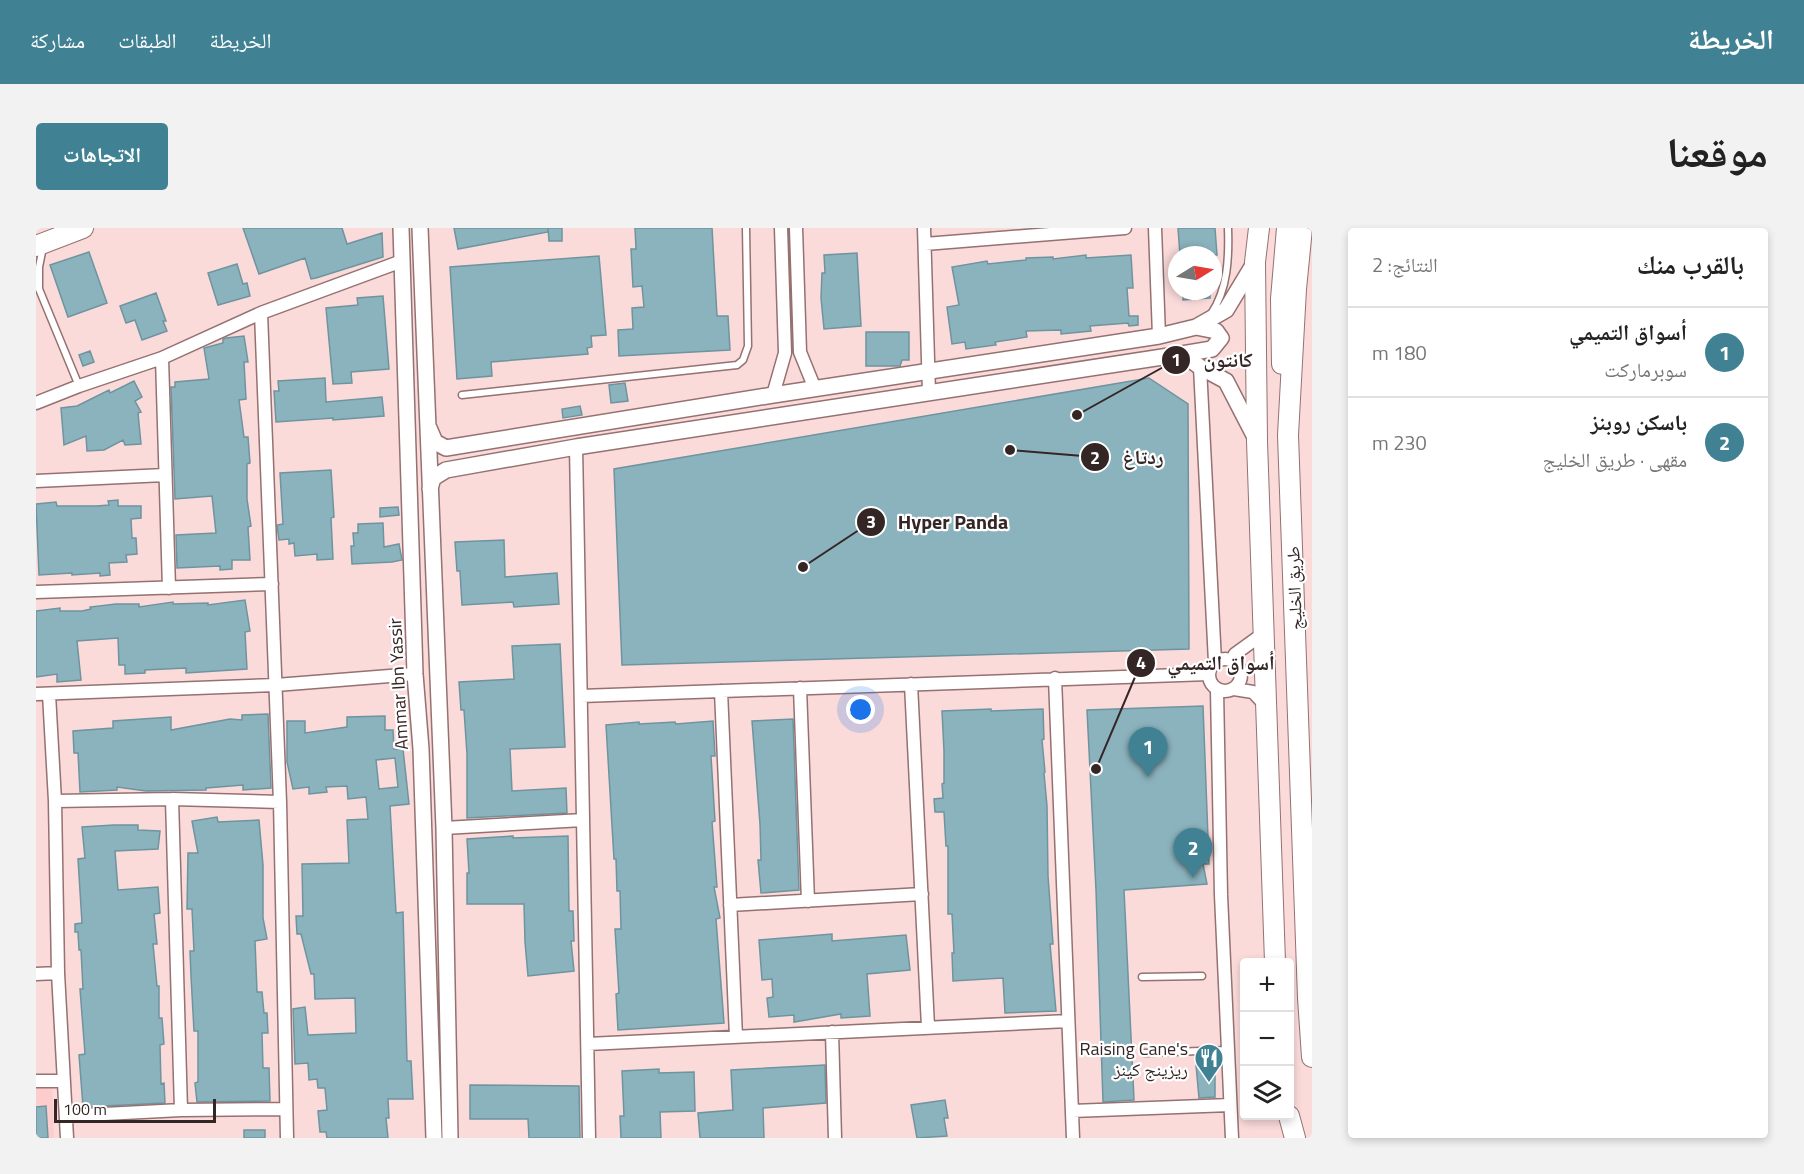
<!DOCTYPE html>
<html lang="ar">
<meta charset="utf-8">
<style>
:root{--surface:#fff;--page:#f2f2f2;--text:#222;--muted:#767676;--line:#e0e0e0;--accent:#408293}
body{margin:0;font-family:"Titillium Web","Noto Naskh Arabic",sans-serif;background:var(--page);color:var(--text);direction:rtl}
.controls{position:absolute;right:18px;bottom:18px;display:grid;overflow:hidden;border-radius:6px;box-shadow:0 3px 9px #0003}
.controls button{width:54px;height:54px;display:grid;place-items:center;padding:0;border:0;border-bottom:2px solid var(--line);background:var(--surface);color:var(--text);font:30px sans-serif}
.compass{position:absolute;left:1132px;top:18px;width:54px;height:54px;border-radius:50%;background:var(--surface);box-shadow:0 3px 9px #0003;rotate:79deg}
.scale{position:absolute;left:18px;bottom:15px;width:162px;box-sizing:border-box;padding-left:6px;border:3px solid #352626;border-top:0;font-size:16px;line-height:21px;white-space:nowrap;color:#352626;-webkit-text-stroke:4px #fff;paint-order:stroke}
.you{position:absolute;left:825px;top:482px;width:21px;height:21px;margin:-15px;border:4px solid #fff;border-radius:50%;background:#1a73e8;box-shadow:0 0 0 9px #1a73e833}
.badge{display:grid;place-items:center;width:39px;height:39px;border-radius:50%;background:var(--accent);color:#fff;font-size:20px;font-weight:700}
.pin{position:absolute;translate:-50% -50px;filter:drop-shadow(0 2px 3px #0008)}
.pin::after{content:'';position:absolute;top:32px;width:21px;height:18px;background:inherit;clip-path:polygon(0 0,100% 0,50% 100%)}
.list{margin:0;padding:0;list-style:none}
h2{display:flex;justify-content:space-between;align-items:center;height:78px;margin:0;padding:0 24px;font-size:26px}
h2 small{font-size:20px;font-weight:400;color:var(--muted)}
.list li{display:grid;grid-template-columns:39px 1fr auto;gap:18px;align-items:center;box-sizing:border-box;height:90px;padding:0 24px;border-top:2px solid var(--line)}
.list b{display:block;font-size:22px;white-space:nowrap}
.list p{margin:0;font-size:20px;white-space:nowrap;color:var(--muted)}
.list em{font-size:20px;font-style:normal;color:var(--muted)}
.icon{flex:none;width:33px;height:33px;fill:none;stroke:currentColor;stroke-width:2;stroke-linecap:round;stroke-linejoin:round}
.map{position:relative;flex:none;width:1276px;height:910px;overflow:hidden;direction:ltr;border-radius:6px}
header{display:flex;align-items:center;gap:36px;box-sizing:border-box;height:84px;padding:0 30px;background:var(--accent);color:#fff}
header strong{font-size:28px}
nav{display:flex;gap:33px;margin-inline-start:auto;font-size:21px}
.intro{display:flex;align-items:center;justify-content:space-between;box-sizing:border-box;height:144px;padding:0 36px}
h1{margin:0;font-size:42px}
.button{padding:15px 27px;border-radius:6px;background:var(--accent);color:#fff;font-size:21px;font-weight:700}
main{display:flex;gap:36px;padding:0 36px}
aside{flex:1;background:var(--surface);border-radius:6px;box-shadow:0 3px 9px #0003}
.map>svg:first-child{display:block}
.built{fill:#fdcccc}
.building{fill:#8bb3be;stroke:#6e949f;stroke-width:1.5;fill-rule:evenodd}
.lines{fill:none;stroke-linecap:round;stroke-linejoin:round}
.service-casing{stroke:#957171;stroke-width:9}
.minor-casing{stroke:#957171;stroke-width:15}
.tertiary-casing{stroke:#957171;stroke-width:18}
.primary-casing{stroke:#957171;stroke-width:22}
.service{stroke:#fff;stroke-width:6}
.minor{stroke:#fff;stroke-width:12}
.tertiary{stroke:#fff;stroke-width:15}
.primary{stroke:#fff;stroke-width:20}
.labels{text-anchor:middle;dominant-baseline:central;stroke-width:4.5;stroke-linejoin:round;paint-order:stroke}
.street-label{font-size:18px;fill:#352626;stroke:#fff}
.poi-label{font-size:18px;fill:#352626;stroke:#fff;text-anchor:end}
.leader{fill:none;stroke:#352626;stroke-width:2}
.callout-dot{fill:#352626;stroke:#fff;stroke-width:2}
.mark-label{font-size:18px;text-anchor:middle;font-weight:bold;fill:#fff}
.callout-label{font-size:20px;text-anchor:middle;font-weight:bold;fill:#352626;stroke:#fff;stroke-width:4.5;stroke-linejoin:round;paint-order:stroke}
</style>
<header>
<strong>الخريطة</strong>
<nav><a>الخريطة</a><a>الطبقات</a><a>مشاركة</a></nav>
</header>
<div class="intro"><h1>موقعنا</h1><a class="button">الاتجاهات</a></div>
<main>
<aside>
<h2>بالقرب منك<small>النتائج: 2</small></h2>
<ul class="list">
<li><span class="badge">1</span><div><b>أسواق التميمي</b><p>سوبرماركت</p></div><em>180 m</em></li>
<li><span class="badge">2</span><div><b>باسكن روبنز</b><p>مقهى · طريق الخليج</p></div><em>230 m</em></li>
</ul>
</aside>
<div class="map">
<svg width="1276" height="910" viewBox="0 0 1276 910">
<rect width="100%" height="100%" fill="#fbdada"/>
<path class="built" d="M16,857L18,910H0V858Z"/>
<path class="building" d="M207,0H306L311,16L346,5L347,29L280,50L275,51L269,30L223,46Z
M418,0H512V4L422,21Z
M512,0H526V13H513Z
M599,0H676L681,88H692L694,122L583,128L582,102L597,101L596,80L608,79L606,58L597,59L595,21H600Z
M1142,0H1179L1181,27H1144Z
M53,24L71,75L32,89L14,37Z
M821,25L825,98L788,101L785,70L786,45H789L788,27Z
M1050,27V30L1095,27L1097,60H1091L1093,88H1102V97L1093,98L1092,95L1054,98L1055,103L1025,106V102L990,103L991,109L959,114L960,117L930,121L929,114L916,116L911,79L923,77L916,39L951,33L952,36L990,32V30L1017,29V31Z
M563,28L570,107L555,108L556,119L551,120L552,126L455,134L456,148L421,151L414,39Z
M201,36L207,56L211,55L214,68L182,77L172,45Z
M1147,63H1174V70L1147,72Z
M120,65L130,93H127L131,103L106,112L99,92L90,95L84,78Z
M347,68L353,141L315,144L316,155L297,156L290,80L322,77L321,70Z
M830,104H873V132H866L864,138H830Z
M208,108L212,134H208L210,171L203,172L208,209H212L214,235L211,236V271L215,298L212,299L214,332H196V341L184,342V338L141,340L140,307L180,305L176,268L139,271L135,159H139V154L173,151L168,120L187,115V111L190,110Z
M54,123L58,134L47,138L43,127Z
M289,150L290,174L346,169L348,188L297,192V190L240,194L238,163H243L242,153Z
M1113,150L1152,176L1153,421L586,437L578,241Z
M98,153L106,169L99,173L105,184L102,185L105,216L89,217L87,212L68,222L51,223L50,208L28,217L25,180L41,178L73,162L74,165Z
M589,155L592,173L575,175L573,157Z
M544,178L546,187L527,190L526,181Z
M295,242L298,289L295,290L297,331L281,332V326L259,328L258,315L253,316V311L243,312L241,297L247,296L244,245Z
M82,272V278H105V290L95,291L96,310H100L101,326L90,327L91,334L73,335L74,347L64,348V345L36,347V345L3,347L0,276L20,274L21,278H61L73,277L72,273Z
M362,279L363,287L344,289V280Z
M347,295L348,319L363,316L366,332L356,334L316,336L315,318H318L317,305H322V296Z
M468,312L469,349L521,345L523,376L478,379L477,374L426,377L424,343H421L419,314Z
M209,372L214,403L209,404L211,441L150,445V440L109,442V445L89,446V437H83L82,410L41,413L45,452L21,454V446L0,449V383L24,380V383H46L55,381L54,379L80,376H103V379L137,374V376L172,375V377Z
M524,416L529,519L474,521L476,563L530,560L531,585L431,590V526L428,482H425L423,454L478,451L476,418Z
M1167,478L1173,636H1167L1171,656L1088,662L1098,872L1067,874L1060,662L1051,482Z
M955,481V483L1007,481L1008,511L1006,512L1009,544L1008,545L1011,578L1012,648L1017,716H1014L1020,783L969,785L967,750L917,753L916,725H918L916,686H912V618H910L908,584H899L898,571L907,570L906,556L908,555V523L906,483Z
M232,486L235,560L207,562V557L170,560V562L110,563L81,559V562L44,564L42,525H38L37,503L77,500V493L135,489V502L194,491L206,492V487Z
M349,488V502H357L358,521H367L373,576L354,578L360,685L367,684L371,833H375L377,871H352L353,890H350L352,910H291L290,904H284L282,883L291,882L289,860H282L281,851L273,852L272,835L259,836L257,781L269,779L272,807L320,805L319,770L279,771L278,746H275L265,706H261L260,688H267L266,636L313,635L311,592L332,591L330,569L312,571L311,558L290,559L291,564L273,566V559L257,561L251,534V493H269V505L311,499V489ZM359,530L362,559L343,561L340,532Z
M757,491L763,662L725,665L722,632H725L724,596L716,493Z
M677,493L679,528H675L679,593L676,594L681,659H678L684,690L680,691L688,795L582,802L580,766L583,765L579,701H585L584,663H581L580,631H578L570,497L603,494V496L639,494L640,496Z
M181,589L182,594L223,592L227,637V690L231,711L219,713L221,764H226L228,785H231L232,805H226L227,840H233L234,873L161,874L159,855L162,854V803H158L155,748L154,723H158L156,681H151L152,625H162L156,593Z
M78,597H102V602L124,603L122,621L79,623L82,662L122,659L124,685L118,686L121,716H117L121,758H123V790H126L128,816L124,817L125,856L128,855L129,875L47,879L43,827L49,826L44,761H47L45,722H43L42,704H39V696L46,695L42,631L49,630L46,599Z
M477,608V610L532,608L533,683H537L538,713H535L538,743L492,748L489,714L488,676H431V645H433L431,611Z
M796,706V713L870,707L874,742L831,746L834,788L805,790V786L758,794V787L733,789L731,770L737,769L736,751L726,752L723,712Z
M789,837L790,875L727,880L728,910H664L662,885L697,882L695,842Z
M1160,837H1179V869L1163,870Z
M623,841V845L658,844L659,883L624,884L625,910H585L584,888H588L586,843Z
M434,857L543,858L544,910H493L492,891H434Z
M909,872L912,890H908L911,908L881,910L875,877Z
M10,878L12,910H0V879Z
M208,902H229V910H208Z"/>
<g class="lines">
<g class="service-casing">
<path id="service" d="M0,57L3,61V39L7,19
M3,61L43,158
M1175,86C1192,61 1193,29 1192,0
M426,167L701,137L707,132L712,118L710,0
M1106,749L1166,748
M1108,825L1192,822"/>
</g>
<g class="minor-casing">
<path id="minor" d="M760,0L764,124L779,161
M888,0L893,165
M1119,0L1123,108
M889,16L1089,0
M225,85L244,574L251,910
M126,130L133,360
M1164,139L1179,434
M737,167L749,125L745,0
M0,175L43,158L126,130L225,85L366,33
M540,219L553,910
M0,253L129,247
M0,364L236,356
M1173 447a16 16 0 1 1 32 0a16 16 0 1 1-32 0Z
M1196,432L1199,426L1228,405
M1019,450L1037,910
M875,456L892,799
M764,460L772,673
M1198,461L1217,464L1229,477
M1181,462L1185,667L1196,910
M685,463L700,809
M0,466L240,457L379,446
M13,466L19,573L22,745L31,910
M545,468L1173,446
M136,571L145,882
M19,573L136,571L244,574
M408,600L547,592
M694,677L886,666
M0,746L22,745
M796,804L799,910
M552,816L1032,793
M0,853H27
M1036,883L1194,877
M30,888L145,882L250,881"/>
</g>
<g class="tertiary-casing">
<path id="tertiary" d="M365,0L379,446L385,521L398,910
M384,0L408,600L414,910
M1146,126L1176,121L1185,110L1180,103L1160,99
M393,200L399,214L410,220L737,167L1123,108L1160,99L1190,82L1219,34
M394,261L397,250L410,242L540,219L1146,126L1164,139L1190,153L1220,211"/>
</g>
<g class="primary-casing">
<path id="primary" d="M1223,0L1219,34L1221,213L1239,734
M1266,0L1260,61L1252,207L1272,770L1276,829
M0,18L47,0
M1246,136L1245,71L1251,0
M1253,888L1259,910"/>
</g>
<use href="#service" class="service"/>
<use href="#minor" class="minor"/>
<use href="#tertiary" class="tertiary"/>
<use href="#primary" class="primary"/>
</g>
<defs>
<g id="restaurant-pin" transform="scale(1.5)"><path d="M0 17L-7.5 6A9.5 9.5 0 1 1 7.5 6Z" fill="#408293" stroke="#fff"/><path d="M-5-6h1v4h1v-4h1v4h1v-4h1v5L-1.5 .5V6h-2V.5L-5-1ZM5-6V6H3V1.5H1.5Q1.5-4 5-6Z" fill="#fff"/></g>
</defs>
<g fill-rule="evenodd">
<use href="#restaurant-pin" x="1173" y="830"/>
</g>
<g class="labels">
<g class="street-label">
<text transform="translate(1258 360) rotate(-92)">طريق الخليج</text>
<text transform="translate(362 456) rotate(-93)">Ammar Ibn Yassir</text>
</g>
<g class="poi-label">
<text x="1152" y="820">Raising Cane's<tspan x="1152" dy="21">ريزينج كينز</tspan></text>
</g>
</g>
<path class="leader" d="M1041 187L1140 132M974 222L1059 229M767 339L835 294M1060 541L1105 435"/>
<g class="callout-dot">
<circle cx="1041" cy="187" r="6"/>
<circle cx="974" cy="222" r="6"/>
<circle cx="767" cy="339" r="6"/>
<circle cx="1060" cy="541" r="6"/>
<circle cx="1140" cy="132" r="15"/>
<circle cx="1059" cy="229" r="15"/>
<circle cx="835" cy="294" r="15"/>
<circle cx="1105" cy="435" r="15"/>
</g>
<g class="mark-label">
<text x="1140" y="138">1</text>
<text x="1059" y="236">2</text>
<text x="835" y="300">3</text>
<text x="1105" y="441">4</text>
</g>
<g class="callout-label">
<text x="1192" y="139">كانتون</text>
<text x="1107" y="236">ردتاغ</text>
<text x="917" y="301">Hyper Panda</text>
<text x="1185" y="442">أسواق التميمي</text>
</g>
</svg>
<div class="controls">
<button>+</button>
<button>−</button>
<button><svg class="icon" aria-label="layers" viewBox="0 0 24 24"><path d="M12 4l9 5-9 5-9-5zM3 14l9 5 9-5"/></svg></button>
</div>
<svg class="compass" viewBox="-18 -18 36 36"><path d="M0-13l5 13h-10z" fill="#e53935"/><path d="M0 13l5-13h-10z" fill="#767676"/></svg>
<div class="scale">100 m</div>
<div class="you"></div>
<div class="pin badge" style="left:1112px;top:549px">1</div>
<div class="pin badge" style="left:1157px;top:650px">2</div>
</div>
</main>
